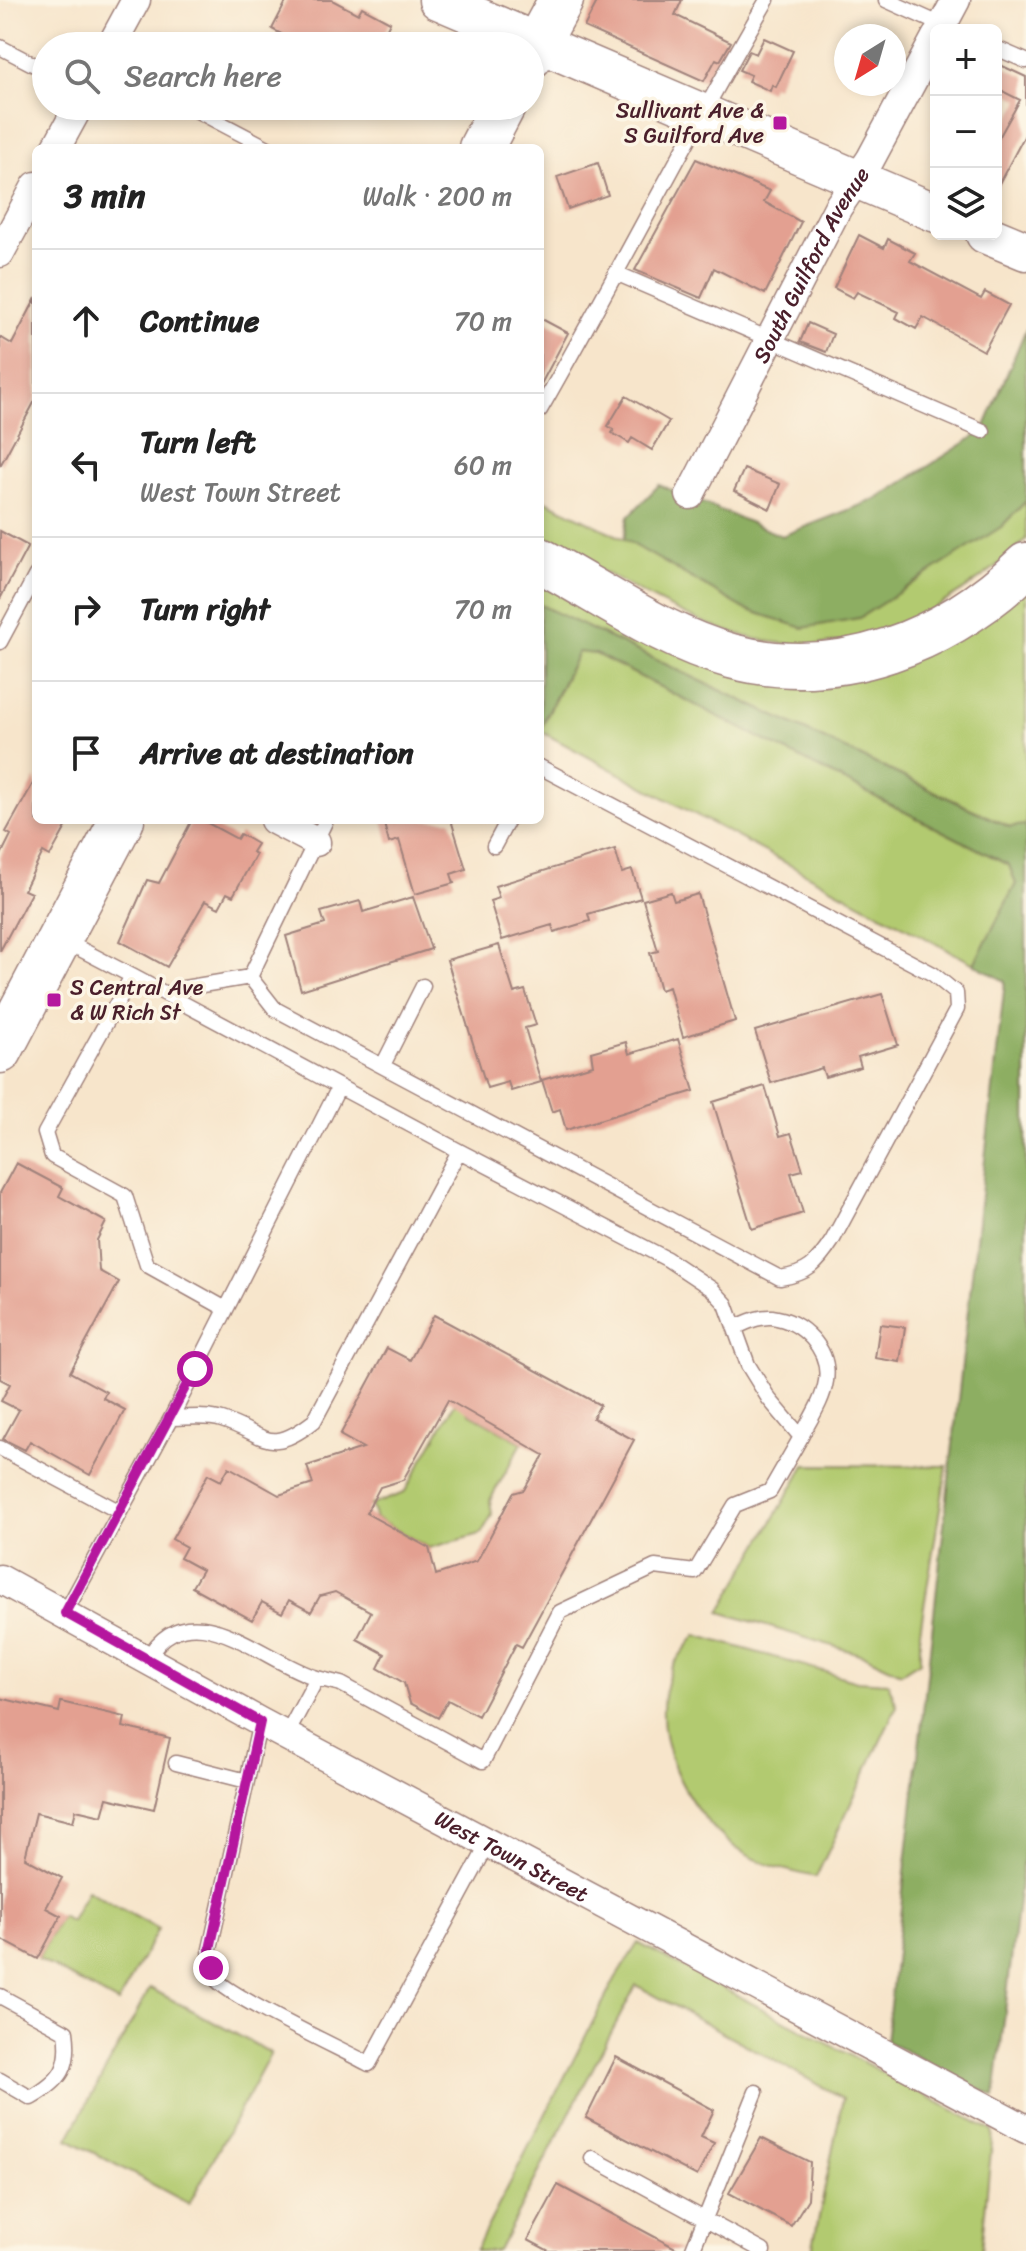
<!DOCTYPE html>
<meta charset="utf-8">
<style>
:root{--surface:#fff;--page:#f2f2f2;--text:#222;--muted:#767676;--line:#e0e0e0}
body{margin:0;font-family:Sriracha,sans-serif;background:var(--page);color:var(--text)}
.controls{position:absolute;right:24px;top:24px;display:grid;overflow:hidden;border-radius:12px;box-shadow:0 4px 12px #0003}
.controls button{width:72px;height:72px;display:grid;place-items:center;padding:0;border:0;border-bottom:2px solid var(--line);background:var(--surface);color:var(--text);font:40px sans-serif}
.compass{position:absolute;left:834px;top:24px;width:72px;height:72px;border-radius:50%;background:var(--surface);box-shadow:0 4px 12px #0003;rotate:217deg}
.stop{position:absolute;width:24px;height:24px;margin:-18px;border:6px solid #b5179e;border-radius:50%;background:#fff}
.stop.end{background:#b5179e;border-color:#fff;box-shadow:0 2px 8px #0008}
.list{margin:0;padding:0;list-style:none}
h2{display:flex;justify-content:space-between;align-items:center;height:104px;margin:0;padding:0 32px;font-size:34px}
h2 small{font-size:26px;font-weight:400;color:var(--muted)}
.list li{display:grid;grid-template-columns:52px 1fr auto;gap:24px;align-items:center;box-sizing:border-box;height:144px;padding:0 32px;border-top:2px solid var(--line)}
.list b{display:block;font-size:30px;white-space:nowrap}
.list p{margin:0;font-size:26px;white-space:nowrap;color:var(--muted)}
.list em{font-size:26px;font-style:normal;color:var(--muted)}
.icon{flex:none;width:44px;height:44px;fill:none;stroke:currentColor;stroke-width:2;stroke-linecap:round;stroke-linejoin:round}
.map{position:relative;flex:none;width:1026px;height:2251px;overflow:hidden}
.search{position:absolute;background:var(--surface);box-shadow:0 4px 12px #0003;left:32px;top:32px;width:512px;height:88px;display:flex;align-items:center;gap:20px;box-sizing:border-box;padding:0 28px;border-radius:44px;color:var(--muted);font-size:30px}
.panel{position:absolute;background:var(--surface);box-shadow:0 4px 12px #0003;left:32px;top:144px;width:512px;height:680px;border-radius:12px}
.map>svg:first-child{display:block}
.green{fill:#b2ca6f;stroke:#7e744d;stroke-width:2}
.forest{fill:#8dae62;stroke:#6c6646;stroke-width:2}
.building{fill:#e3a091;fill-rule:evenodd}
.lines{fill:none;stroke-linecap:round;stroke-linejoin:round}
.lane-casing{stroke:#a0827b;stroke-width:17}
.street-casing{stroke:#a0827b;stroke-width:31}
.secondary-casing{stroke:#a0827b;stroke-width:41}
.primary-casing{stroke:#a0827b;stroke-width:47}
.highway-casing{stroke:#a0827b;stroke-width:47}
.lane{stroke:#fff;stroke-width:14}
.street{stroke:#fff;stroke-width:28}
.secondary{stroke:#fff;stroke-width:38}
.primary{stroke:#fff;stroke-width:44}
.highway{stroke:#fff;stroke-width:44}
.route{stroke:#b5179e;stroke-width:10}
.poi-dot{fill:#b5179e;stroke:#fcf5e5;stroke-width:3}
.labels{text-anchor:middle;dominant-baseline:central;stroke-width:7;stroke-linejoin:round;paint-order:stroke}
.poi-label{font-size:22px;fill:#4a1f2b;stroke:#fcf5e5;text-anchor:end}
.street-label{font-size:22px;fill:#4a1f2b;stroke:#fcf5e5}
</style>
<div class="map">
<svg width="1026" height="2251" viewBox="0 0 1026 2251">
<rect width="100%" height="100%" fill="#fcf5e5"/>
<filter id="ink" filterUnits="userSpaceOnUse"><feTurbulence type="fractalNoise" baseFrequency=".0125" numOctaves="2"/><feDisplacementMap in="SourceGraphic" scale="16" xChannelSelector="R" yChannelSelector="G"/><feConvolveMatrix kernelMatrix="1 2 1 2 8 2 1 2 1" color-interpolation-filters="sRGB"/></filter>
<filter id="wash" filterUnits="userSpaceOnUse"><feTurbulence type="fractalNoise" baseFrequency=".006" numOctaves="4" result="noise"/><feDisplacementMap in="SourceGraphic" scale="32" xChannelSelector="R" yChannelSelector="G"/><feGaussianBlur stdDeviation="1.8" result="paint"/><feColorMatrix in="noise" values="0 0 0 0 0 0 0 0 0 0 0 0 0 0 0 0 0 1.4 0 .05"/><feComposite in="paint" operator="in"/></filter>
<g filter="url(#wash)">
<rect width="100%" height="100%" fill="#f7e5cb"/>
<path class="green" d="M540,498L624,539L745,609L1001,527L1026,501V539C1000,567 966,589 934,608C783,696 674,608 540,537Z
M540,583L738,676L1026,584V825L1010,827L540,605Z
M578,652L596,654L1009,865L1016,884L974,964L540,731Z
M459,1396L466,1400L469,1413L522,1443L490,1500L492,1515L481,1534L429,1548L376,1519L371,1505L404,1493Z
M805,1465L947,1466L920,1631V1661L901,1673L866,1656L720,1612Z
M696,1635L857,1681L888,1683L897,1706L816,1877C788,1871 760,1865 736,1848C684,1809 646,1733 671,1670C676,1658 688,1646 696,1635Z
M87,1890L158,1929L118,2003L38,1959L61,1916L71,1921Z
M638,1943L993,2131L981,2251H812L843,2098L636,1985L498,2251H475L615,1979Z
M150,1988L271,2053L189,2204L68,2139Z"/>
<path class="forest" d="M1026,329V501L1001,527L859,618L803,628L745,609L624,539L628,517L659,485L782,536L879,498L983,431Z
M540,605L1009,827L1026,825V1833L995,2097L886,2041L1005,981L974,964L1016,884L1009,865L596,654L578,652L540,728Z"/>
<g id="blocks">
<path class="building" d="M287,0H332L358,14L362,7L390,22L378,46H304L272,29Z
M598,0H682L675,15L731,42L720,61L716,59L704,81L584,27Z
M764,38L793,51L776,87L772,85L770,91L748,81L751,75L739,70L749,51L756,54Z
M996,63L1026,77V133L996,189V143L1020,100L996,88Z
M696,159L770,191L764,202L801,222L765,294L714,268L701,298L635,270Z
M598,163L608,195L568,209L557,177Z
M859,235L884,248L888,239L915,253L910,261L981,299L985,292L1009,305L984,351L923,317L916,329L896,318L899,312L857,292L853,298L834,288Z
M36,298V399L0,466V337L12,344Z
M540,318L568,333L540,386Z
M808,323L833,334L826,352L800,342Z
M626,396L669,421L652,450L632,438L629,443L612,433L614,430L608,426Z
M744,469L780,484L770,509L734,491Z
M0,531L28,546L0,599Z
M36,778V820H70L50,856L43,852L24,890L31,893L0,951V857L11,835L6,832Z
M192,820H202L237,839L240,834L257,844L252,852L256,854L233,896L227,893L219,908L205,901L167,967L120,941L147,880L159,883Z
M383,820H451L466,869L451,874L454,883L415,894L399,840L389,843Z
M615,849L622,873L632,870L641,898L588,914L590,921L554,932L552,925L502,940L490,901L499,898L495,886Z
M671,892L674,901L698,894L735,1021L683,1037L669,987L660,990L650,953L658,951L643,900Z
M413,897L431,949L301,990L286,936L325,924L321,912L360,901L363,912Z
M499,945L514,993L525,990L536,1025L525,1028L541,1082L511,1091L508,1082L487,1088L447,960Z
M882,994L898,1045L858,1057L861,1067L825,1077L822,1068L771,1083L755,1031Z
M678,1039L694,1091L566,1130L560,1109L552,1112L542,1080L593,1065L591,1052L626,1042L629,1054Z
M765,1086L780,1136L791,1133L803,1170L791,1173L803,1213L752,1229L713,1102Z
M16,1163L63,1188L59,1196L106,1222L97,1240L99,1271L119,1282L70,1372L106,1392L103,1398L125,1410L90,1475L30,1441L25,1450L3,1439L19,1410L1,1401L10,1384L0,1379V1193Z
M434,1315L600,1405L593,1418L634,1440L522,1647L516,1644L478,1716L448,1700L438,1718L410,1703L404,1683L378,1668L385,1654L357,1639L371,1612L335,1592L320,1596L311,1612L289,1600L282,1613L262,1602L252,1620L192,1587L202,1570L180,1558L186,1547L172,1539L208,1474L221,1481L229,1467L279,1495L313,1484L307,1466L363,1448L340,1435L387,1348L410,1360ZM448,1400L544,1455L524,1490L513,1493L477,1561L436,1575L429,1548L366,1513L380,1487L403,1480Z
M880,1324L905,1327L900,1362L875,1358Z
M0,1698L59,1712L61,1702L125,1717L123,1727L170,1738L154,1809L107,1798L102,1816L76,1810L73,1822L36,1813L25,1858L62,1878L46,1908L61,1916L38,1959L0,1939Z
M616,2057L714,2110L701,2137L714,2143L697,2176L586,2118Z
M761,2138L810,2162L808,2199L791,2226L729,2193Z
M558,2185L681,2251H549L528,2240Z"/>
</g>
</g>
<g filter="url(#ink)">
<use href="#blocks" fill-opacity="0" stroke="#a0827b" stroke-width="2"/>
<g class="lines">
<g class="lane-casing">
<path id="lane" d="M886,0L946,27
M0,47L46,71
M996,48L1026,61
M188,106L268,148
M618,274L983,431
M540,410C618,274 688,135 767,0
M0,642L36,575
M326,820L250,977L275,1009L780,1278C808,1274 817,1264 832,1241L957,1009L956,993L933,974L540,767
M494,846L508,820
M63,940L132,976L45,1133L52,1156L125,1196L147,1265L226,1309
M171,997L184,988L250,977
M383,1065L423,986
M736,1327C748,1322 759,1316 772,1317C802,1321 831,1349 826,1381C823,1401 810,1419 801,1437
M171,1418L339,1087
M0,1448L120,1512
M65,1613L171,1418C186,1418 207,1415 222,1420C266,1434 268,1457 314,1421L459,1151L132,976
M147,1659C190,1585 262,1662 317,1678
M260,1722L210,1949C211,1959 210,1969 216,1979C228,1996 343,2050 369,2064L488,1844
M286,1736L317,1678L341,1684L483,1761L560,1612L655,1567L695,1572L735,1505L770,1491L801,1437L769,1399L748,1365L726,1304L712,1289L667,1259L459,1151
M176,1763L247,1781
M0,1996L66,2032C71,2067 62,2080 31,2098L0,2080
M592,2158L763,2251
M692,2251L756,2092"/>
</g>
<g class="street-casing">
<g id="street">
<path d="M940,30L956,0"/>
<path d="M111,46L136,0"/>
<path d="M56,148L79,106"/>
<path d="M0,253L36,186"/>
<path id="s1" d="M690,495L838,207L870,160L936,37"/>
<path d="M274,820L316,842"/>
<path id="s2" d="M0,1579L260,1722L1026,2129"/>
</g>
</g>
<g class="secondary-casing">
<path id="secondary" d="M438,0L936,213
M985,234L1026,251"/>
</g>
<g class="primary-casing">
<path id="primary" d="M530,57L561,0
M481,148L503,106
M0,1051L122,820"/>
</g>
<g class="highway-casing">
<path id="highway" d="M540,560C601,593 664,638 731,656C839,685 947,641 1026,565"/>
</g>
<use href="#lane" class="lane"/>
<use href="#street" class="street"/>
<use href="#secondary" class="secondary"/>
<use href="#primary" class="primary"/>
<use href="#highway" class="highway"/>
</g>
</g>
<g class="lines" filter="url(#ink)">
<path class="route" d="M195,1369L65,1613L260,1722L210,1949L211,1968"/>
</g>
<g class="poi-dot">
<rect x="772" y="115" width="16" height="16" rx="4"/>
<rect x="46" y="992" width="16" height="16" rx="4"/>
</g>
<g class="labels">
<g class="poi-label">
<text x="764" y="110">Sullivant Ave &amp;<tspan x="764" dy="25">S Guilford Ave</tspan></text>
<text x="70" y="987" text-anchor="start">S Central Ave<tspan x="70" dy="25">&amp; W Rich St</tspan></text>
</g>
<g class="street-label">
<text stroke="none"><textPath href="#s1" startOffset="260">South Guilford Avenue</textPath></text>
<text stroke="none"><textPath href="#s2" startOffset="582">West Town Street</textPath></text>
</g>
</g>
</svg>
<div class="controls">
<button>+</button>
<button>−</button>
<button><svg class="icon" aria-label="layers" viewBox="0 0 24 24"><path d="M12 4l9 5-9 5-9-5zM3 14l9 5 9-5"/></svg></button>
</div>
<svg class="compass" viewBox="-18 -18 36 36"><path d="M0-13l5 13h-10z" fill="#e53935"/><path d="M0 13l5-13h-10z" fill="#767676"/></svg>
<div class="stop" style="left:195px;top:1369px"></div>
<div class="stop end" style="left:211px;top:1968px"></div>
<div class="search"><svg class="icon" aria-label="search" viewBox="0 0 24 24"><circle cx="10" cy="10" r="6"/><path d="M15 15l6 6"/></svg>Search here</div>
<section class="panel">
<h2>3 min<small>Walk · 200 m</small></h2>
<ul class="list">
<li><svg class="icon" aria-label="ahead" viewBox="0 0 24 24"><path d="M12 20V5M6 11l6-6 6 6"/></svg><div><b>Continue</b></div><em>70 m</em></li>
<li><svg class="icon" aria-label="left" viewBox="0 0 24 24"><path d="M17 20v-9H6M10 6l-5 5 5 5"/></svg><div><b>Turn left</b><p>West Town Street</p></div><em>60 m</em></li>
<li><svg class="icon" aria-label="right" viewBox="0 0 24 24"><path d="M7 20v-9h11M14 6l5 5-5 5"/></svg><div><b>Turn right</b></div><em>70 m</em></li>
<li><svg class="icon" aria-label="arrive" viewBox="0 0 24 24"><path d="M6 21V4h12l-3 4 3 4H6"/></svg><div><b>Arrive at destination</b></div></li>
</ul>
</section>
</div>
